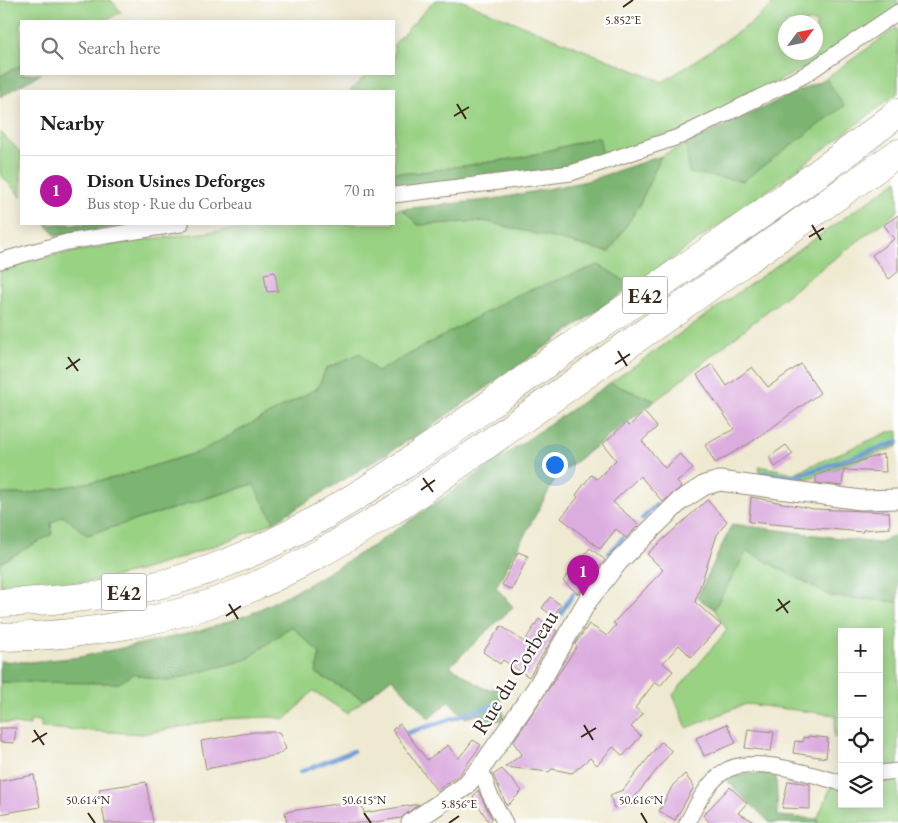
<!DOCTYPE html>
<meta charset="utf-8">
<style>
:root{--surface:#fff;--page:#f2f2f2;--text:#222;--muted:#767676;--line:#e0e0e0;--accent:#b5179e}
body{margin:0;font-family:"EB Garamond",serif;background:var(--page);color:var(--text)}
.controls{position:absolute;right:15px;bottom:15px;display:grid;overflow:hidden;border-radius:0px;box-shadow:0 2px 12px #0003}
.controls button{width:45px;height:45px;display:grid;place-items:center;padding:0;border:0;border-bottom:1px solid var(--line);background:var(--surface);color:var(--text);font:25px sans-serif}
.compass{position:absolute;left:778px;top:15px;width:45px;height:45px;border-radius:50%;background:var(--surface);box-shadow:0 2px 12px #0003;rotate:57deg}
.you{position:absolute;left:554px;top:464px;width:18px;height:18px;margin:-12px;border:4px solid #fff;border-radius:50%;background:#1a73e8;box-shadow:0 0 0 8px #1a73e833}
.badge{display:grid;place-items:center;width:32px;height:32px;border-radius:50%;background:var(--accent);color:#fff;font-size:16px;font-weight:700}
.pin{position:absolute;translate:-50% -41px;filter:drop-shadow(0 1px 2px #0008)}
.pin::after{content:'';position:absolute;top:26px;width:18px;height:15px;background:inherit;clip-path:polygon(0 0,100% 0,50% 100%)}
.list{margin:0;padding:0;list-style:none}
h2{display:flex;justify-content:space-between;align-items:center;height:65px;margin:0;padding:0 20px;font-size:21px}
h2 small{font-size:16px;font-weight:400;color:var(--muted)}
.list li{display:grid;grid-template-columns:32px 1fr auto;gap:15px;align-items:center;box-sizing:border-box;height:70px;padding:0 20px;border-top:1px solid var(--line)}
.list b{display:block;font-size:19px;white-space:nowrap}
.list p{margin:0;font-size:16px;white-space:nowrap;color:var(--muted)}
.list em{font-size:16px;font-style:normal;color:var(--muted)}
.icon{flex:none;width:28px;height:28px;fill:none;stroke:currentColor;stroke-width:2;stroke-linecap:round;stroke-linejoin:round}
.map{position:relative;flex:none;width:898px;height:823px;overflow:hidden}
.search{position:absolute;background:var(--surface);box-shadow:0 2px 12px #0003;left:20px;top:20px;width:375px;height:55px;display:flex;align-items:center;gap:12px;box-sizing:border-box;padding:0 18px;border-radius:0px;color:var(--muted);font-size:19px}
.panel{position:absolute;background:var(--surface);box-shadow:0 2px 12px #0003;left:20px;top:90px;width:375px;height:135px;border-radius:0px}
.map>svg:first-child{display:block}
.green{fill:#9ad284;stroke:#6a7e51;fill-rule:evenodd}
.forest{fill:#7bb472;stroke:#5b6f48}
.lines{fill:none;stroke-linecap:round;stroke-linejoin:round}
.stream{stroke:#6d9cd6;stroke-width:4.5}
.building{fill:#dbacde}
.minor-casing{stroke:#948a77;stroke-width:17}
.tertiary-casing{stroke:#948a77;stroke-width:21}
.motorway-casing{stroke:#948a77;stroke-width:29}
.minor{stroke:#fff;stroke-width:15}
.tertiary{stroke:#fff;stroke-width:19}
.motorway{stroke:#fff;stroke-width:28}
.ticks{fill:none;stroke:#3b2a1e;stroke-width:2}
.labels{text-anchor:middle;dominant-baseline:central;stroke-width:4.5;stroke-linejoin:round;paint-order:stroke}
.shield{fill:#fff;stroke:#766a62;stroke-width:1}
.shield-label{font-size:21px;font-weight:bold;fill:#3b2a1e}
.street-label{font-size:22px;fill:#3b2a1e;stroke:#fff}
.ticks-label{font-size:12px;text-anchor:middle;fill:#3b2a1e;stroke:#fff;stroke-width:4.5;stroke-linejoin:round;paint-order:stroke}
</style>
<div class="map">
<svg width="898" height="823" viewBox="0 0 898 823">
<rect width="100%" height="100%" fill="#fff"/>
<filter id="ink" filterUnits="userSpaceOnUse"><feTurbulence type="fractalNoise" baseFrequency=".02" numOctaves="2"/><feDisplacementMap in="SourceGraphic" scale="10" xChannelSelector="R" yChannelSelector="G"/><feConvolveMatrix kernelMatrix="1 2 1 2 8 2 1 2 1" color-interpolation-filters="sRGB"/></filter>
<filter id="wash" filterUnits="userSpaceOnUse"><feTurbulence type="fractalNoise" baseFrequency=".0096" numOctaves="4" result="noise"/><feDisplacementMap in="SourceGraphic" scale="20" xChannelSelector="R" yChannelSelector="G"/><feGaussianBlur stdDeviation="1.12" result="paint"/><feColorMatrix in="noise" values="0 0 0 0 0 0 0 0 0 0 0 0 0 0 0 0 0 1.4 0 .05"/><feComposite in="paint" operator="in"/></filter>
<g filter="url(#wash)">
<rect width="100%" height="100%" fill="#eee9d0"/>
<path class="green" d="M0,0H111L121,12L104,21H21V65L0,76Z
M435,0H460L663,82L750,24L778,0H898V9L831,54L671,137L603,155L598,137L524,157L415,173L394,172V91H350L367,74H394V44ZM786,22H816V52H786Z
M896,28L898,31V93L780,182L633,286L599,265L519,294L377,372L360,354L326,368L318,388L199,452L114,478L25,494H0V269L46,257L134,241L276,224H394V210L402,209L418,225L484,221L609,252L639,206L661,156L686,144L689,173L843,106L826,78Z
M0,132L21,152V197L0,174Z
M898,180V211L805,281L655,401L610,383Z
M898,431V446L793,484L759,476V466L794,473L889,432Z
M254,484L274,522C223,543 172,563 118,576C80,585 39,586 0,585V563L52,534L51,523L64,515L87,535Z
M747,551L831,596L898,602V766L886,767L884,744L879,743V632H842V738L834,737L836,715L746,704L687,728L673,695L727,630L714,609Z
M291,626L320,653L316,673L364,700L347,713L313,691L286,719L271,717L223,719L143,734L41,728V721H30V726L0,722V682L119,683L133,674L168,681L248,659Z
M898,778V823H819L817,819L832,785L842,787V804H879V780Z"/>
<path class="forest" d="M21,65V74H41L0,97V76Z
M826,78L844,106L743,181L689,173L686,144Z
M599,137L603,155L559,169L394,192V172L415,173L524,157Z
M661,156L639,206L609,252L484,221L418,225L402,209L496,199L587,181Z
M46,224H135L56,236Z
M599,265L633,286L427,429L274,522L253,484L87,535L63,516L51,523L52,534L0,563V494H25L114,478L199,452L318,388L326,369L360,353L377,372L519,294Z
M610,383L655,401L557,476L496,587L513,607L450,666L485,689H499L504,719L490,723L482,714L465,718L449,701L429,719L392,678L364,700L316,673L320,653L291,626L248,659L168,681L133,674L119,683L0,682V661L30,662L80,657L200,631L250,614L307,585L374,545Z
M732,524L877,543L898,534V602L831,596L747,551L714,609L697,598Z
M745,773L776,774L778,816L817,819L819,823H770L725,779Z"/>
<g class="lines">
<path class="stream" d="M763,473L794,477L898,442
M642,519L656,505
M609,553L623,538
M555,622L573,594
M401,735L495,705
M300,772L353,751"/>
</g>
<g id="blocks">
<path class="building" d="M898,215V272L889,279L872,255L894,239L884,225Z
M275,272L278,291L267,292L264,274Z
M712,364L727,386L752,367L768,387L801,364L820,393L750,443L715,463L705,445L734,429L697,375Z
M644,412L657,427L642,441L665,468L680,454L693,469L677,482L681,487L663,502L640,476L613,502L639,525L626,538L616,529L600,549L561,518L578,497L576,495L591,475L597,479L616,460L603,444L626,423L629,426Z
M786,445L793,454L775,467L769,457Z
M883,454V458L885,457L886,472L844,470L842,486L816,483V475Z
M751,497L814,509L889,512L890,528L863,530V532L749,522Z
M707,500L727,521L717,535L695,602L721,625L691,657L679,645L663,663L673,671L660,686L655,682L635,708L643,714L631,727L641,736L623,756L613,747L597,765L590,758L572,773L552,769L549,772L505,767L522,754L513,742L577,646L575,644L589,624L607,636L616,625L613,623L663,570L647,554Z
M590,548L605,560L578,594L563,581Z
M518,552L528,556L512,590L502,585Z
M550,597L561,605L553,616L542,608Z
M539,619L557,631L529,677L503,660L500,664L483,652L501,626L524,642Z
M400,724L427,760L448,745L458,759L473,740L481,745L460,774L437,791L392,730Z
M727,724L736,743L704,756L696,738Z
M0,728H16L14,743L0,742Z
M748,729L774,732L771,751L745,748Z
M254,732H279L286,749L277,755L206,769L201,741Z
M808,736L828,738L826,758L793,753L795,741L803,742V737L808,738Z
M661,742L672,751L634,798L614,808L610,795L623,790Z
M502,769L522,791L507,806L493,775Z
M685,774L694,787L675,820L659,811L673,785Z
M34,775L40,807L0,814V781Z
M788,781L810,784V809L782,808Z
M146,782L153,823H105L99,789Z
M730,787L747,803L738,813L757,823H710L703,815Z
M478,790L492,819L489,822L473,797Z
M361,800L364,813L419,804L401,818L369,823H287L285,812Z"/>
</g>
</g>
<g filter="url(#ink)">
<use href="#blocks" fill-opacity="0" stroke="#948a77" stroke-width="1"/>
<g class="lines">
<g class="minor-casing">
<path id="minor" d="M394,195L571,173L681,136L803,76L898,12
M0,261L67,242L181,224
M481,768L489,793L505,823
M879,773L898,771
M687,823C696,806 706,785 722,773C749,752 812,775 842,783"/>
</g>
<g class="tertiary-casing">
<path id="tertiary" d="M411,823L464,787L481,768L536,689L588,600L618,562L680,501L705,485L720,481L861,500L898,499"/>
</g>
<g class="motorway-casing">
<path id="motorway" d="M0,603C47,601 94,598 140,589C302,556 438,438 570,347C680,270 792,196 898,113
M0,637C79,637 173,621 246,590C301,567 352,535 403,504L898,153"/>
</g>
<use href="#minor" class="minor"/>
<use href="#tertiary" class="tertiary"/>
<use href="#motorway" class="motorway"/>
</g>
</g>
<path class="ticks" d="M623,7L633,0M457,104L466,119M454,116L469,107M812,225L821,240M809,237L824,228M618,351L627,366M68,357L78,371M615,364L630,354M66,369L80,359M423,478L433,492M421,490L435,480M778,599L788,613M229,604L238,619M776,611L790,601M226,616L241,606M584,725L593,740M34,730L44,745M581,737L596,728M32,742L47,733M88,813L95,823M364,813L371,823M641,813L647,823M449,823L459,816"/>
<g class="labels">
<g class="shield">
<rect x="622.5" y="276.5" width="45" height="37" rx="4"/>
<rect x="101.5" y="573.5" width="45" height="37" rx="4"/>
</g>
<g class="shield-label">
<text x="645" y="295">E42</text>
<text x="124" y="592">E42</text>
</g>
<g class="street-label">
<text transform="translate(515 672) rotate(-58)">Rue du Corbeau</text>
</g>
</g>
<g class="ticks-label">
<text x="623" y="24">5.852°E</text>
<text x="88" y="804">50.614°N</text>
<text x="364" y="804">50.615°N</text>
<text x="641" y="804">50.616°N</text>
<text x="459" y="808">5.856°E</text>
</g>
</svg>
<div class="controls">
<button>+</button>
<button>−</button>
<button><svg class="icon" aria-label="locate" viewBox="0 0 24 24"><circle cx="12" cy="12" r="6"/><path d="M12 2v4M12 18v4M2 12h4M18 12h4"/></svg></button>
<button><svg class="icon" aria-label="layers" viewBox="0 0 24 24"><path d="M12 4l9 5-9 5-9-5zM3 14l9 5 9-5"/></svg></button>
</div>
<svg class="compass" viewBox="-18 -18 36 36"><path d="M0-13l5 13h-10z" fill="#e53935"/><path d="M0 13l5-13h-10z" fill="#767676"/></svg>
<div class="you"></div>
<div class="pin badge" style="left:583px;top:596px">1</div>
<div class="search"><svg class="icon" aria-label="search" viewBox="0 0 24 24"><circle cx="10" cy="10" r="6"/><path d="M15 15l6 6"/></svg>Search here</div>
<section class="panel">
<h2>Nearby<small></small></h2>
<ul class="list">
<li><span class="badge">1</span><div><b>Dison Usines Deforges</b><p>Bus stop · Rue du Corbeau</p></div><em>70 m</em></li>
</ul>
</section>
</div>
